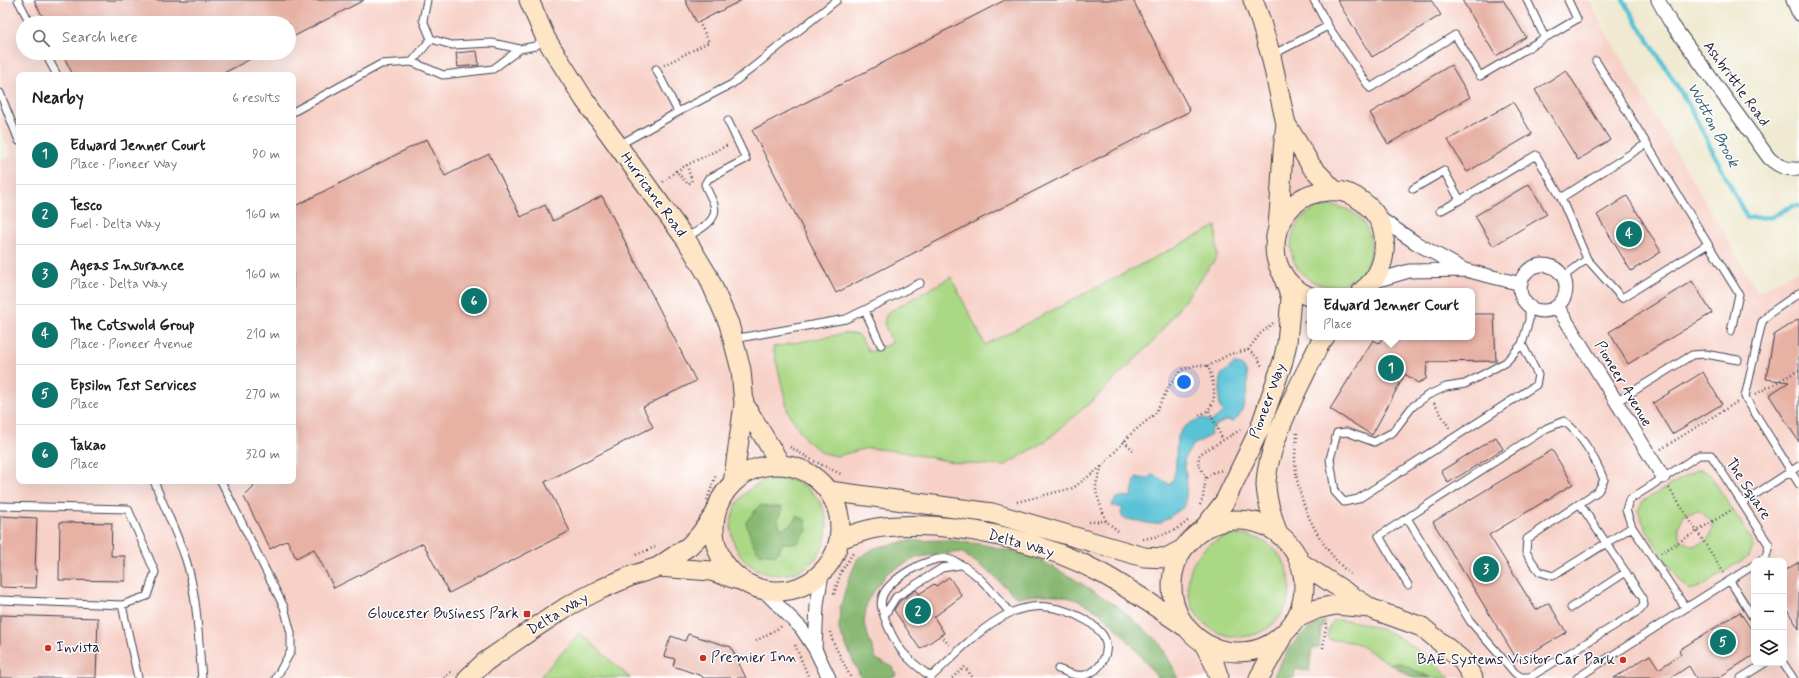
<!DOCTYPE html>
<meta charset="utf-8">
<style>
:root{--surface:#fff;--page:#f2f2f2;--text:#222;--muted:#767676;--line:#e0e0e0;--accent:#0f766e}
body{margin:0;font-family:Mynerve,sans-serif;background:var(--page);color:var(--text)}
.controls{position:absolute;right:12px;bottom:12px;display:grid;overflow:hidden;border-radius:8px;box-shadow:0 4px 16px #0002}
.controls button{width:36px;height:36px;display:grid;place-items:center;padding:0;border:0;border-bottom:1px solid var(--line);background:var(--surface);color:var(--text);font:20px sans-serif}
.you{position:absolute;left:1184px;top:382px;width:14px;height:14px;margin:-10px;border:3px solid #fff;border-radius:50%;background:#1a73e8;box-shadow:0 0 0 6px #1a73e833}
.badge{display:grid;place-items:center;width:26px;height:26px;border-radius:50%;background:var(--accent);color:#fff;font-size:13px;font-weight:700}
.pin{position:absolute;translate:-50% -50%;border:2px solid #fff;box-shadow:0 1px 4px #0006}
.popup{position:absolute;left:1307px;top:288px;width:168px;height:52px;box-sizing:border-box;display:grid;place-content:center;border-radius:8px;background:var(--surface);filter:drop-shadow(0 1px 3px #0005);font-size:13px;white-space:nowrap;color:var(--muted)}
.popup b{font-size:15px;color:var(--text)}
.popup::after{content:'';position:absolute;left:50%;top:100%;margin-left:-8px;border:8px solid transparent;border-top-color:var(--surface)}
.list{margin:0;padding:0;list-style:none}
h2{display:flex;justify-content:space-between;align-items:center;height:52px;margin:0;padding:0 16px;font-size:17px}
h2 small{font-size:13px;font-weight:400;color:var(--muted)}
.list li{display:grid;grid-template-columns:26px 1fr auto;gap:12px;align-items:center;box-sizing:border-box;height:60px;padding:0 16px;border-top:1px solid var(--line)}
.list b{display:block;font-size:15px;white-space:nowrap}
.list p{margin:0;font-size:13px;white-space:nowrap;color:var(--muted)}
.list em{font-size:13px;font-style:normal;color:var(--muted)}
.icon{flex:none;width:22px;height:22px;fill:none;stroke:currentColor;stroke-width:2;stroke-linecap:round;stroke-linejoin:round}
.map{position:relative;flex:none;width:1799px;height:678px;overflow:hidden}
.search{position:absolute;background:var(--surface);box-shadow:0 4px 16px #0002;left:16px;top:16px;width:280px;height:44px;display:flex;align-items:center;gap:10px;box-sizing:border-box;padding:0 14px;border-radius:22px;color:var(--muted);font-size:15px}
.panel{position:absolute;background:var(--surface);box-shadow:0 4px 16px #0002;left:16px;top:72px;width:280px;height:412px;border-radius:8px}
.map>svg:first-child{display:block}
.built{fill:#f7d1c7;fill-rule:evenodd}
.green{fill:#abd885;stroke:#667d60;fill-rule:evenodd}
.forest{fill:#88b872;stroke:#556d56}
.water{fill:#5ac2d6;stroke:#3e7288}
.lines{fill:none;stroke-linecap:round;stroke-linejoin:round}
.stream{stroke:#5ac2d6;stroke-width:4.5}
.building{fill:#e7b1a4}
.lane-casing{stroke:#414052;stroke-width:9}
.street-casing{stroke:#414052;stroke-width:15}
.secondary-casing{stroke:#414052;stroke-width:21}
.path{stroke:#414052;stroke-width:2.5;stroke-dasharray:1 3;stroke-linecap:butt}
.lane{stroke:#fff;stroke-width:7}
.street{stroke:#fff;stroke-width:13}
.secondary{stroke:#fde5c5;stroke-width:19}
.poi-dot{fill:#c8321e;stroke:#fff;stroke-width:1.5}
.labels{text-anchor:middle;dominant-baseline:central;stroke-width:3;stroke-linejoin:round;paint-order:stroke}
.street-label{font-size:15px;fill:#22223b;stroke:#fff}
.poi-label{font-size:15px;fill:#22223b;stroke:#fff;text-anchor:end}
.water-label{font-size:16px;font-style:italic;fill:#386279;stroke:#fff}
</style>
<div class="map">
<svg width="1799" height="678" viewBox="0 0 1799 678">
<rect width="100%" height="100%" fill="#fff"/>
<filter id="ink" filterUnits="userSpaceOnUse"><feTurbulence type="fractalNoise" baseFrequency=".025" numOctaves="2"/><feDisplacementMap in="SourceGraphic" scale="8" xChannelSelector="R" yChannelSelector="G"/><feConvolveMatrix kernelMatrix="1 2 1 2 8 2 1 2 1" color-interpolation-filters="sRGB"/></filter>
<filter id="wash" filterUnits="userSpaceOnUse"><feTurbulence type="fractalNoise" baseFrequency=".012" numOctaves="4" result="noise"/><feDisplacementMap in="SourceGraphic" scale="16" xChannelSelector="R" yChannelSelector="G"/><feGaussianBlur stdDeviation="0.9" result="paint"/><feColorMatrix in="noise" values="0 0 0 0 0 0 0 0 0 0 0 0 0 0 0 0 0 1.4 0 .05"/><feComposite in="paint" operator="in"/></filter>
<g filter="url(#wash)">
<rect width="100%" height="100%" fill="#efead1"/>
<path class="built" d="M0,0H1589L1605,31L1758,292L1799,270V678H0V160L11,156L0,128ZM23,23H289V53H23ZM19,75H293V481H19ZM1310,291H1472V337H1310ZM1754,561H1784V663H1754Z"/>
<path class="green" d="M1291 246a40 40 0 1 1 80 0a40 40 0 1 1-80 0Z
M1216,226L1217,257L1154,341L1093,400L1047,440L1004,466L958,463L897,451L868,448L837,456L823,453L806,440L788,412L773,347L847,333L859,335L869,352L892,343L884,323L887,313L951,277L985,345Z
M1696,470H1703L1710,475L1751,538L1753,547L1749,556L1698,588L1689,590C1675,577 1642,527 1638,510L1643,501ZM1700,511L1712,522C1712,538 1708,542 1693,546L1681,540L1678,527L1685,513Z
M731 527a48 48 0 1 1 96 0a48 48 0 1 1-96 0Z
M1188 586a51 51 0 1 1 102 0a51 51 0 1 1-102 0Z
M1340,620C1383,622 1421,649 1450,678H1431L1400,663L1390,664L1356,643L1329,639L1327,637L1329,628L1333,621Z
M580,633L630,678H539Z"/>
<path class="forest" d="M760,505L768,507H782L778,521L781,529L790,525L797,516L805,520L807,530L797,543H783L776,555L759,553L752,542L746,522Z
M948,540L980,544L1033,556L1074,579L1117,606L1159,642L1179,678H1158C1131,645 1103,600 1056,595C1043,594 1029,596 1016,597L988,571L961,552L918,557L887,573L867,601L864,624L876,659L893,667L896,675L889,678H861L839,630L840,608L848,581L858,558L875,548L905,541Z
M1325,621V623L1321,628L1319,648H1312L1309,671L1295,669L1294,678H1273C1285,654 1298,629 1325,621Z
M1400,663L1431,678H1414L1390,664Z"/>
<path class="water" d="M1234,364C1255,362 1247,401 1241,412C1239,416 1236,419 1233,422L1227,420L1213,427L1210,431L1211,435L1192,446L1184,459L1187,484L1185,506L1161,523L1152,524L1123,518L1121,513L1123,509L1119,507L1112,506C1115,496 1122,496 1131,497L1136,477C1144,479 1147,480 1153,474L1170,485C1186,459 1160,430 1203,418L1211,422L1223,412L1219,406L1221,375Z"/>
<g class="lines">
<path class="stream" d="M1623,0L1689,105L1747,218L1772,217L1792,206H1799"/>
</g>
<g id="blocks">
<path class="building" d="M34,0H364L289,39V23H46Z
M685,0H742L697,23Z
M1005,0H1133L1190,111L836,293L752,130Z
M1337,0H1431L1441,15L1372,57Z
M1462,0H1503L1526,37L1496,56Z
M477,51L479,65L458,67L456,53Z
M62,53H262L220,75H73Z
M1451,65L1470,97L1388,144L1370,113Z
M1566,70L1610,140L1578,160L1535,90Z
M1513,102L1532,134L1467,172L1448,140Z
M427,139L445,176L489,154L521,217L545,205L553,221L602,196L696,381L643,407L653,427L545,482L570,531L449,593L423,543L334,588L314,549L296,558L287,540L270,549L244,497L254,487L251,481H293V207Z
M1529,184L1547,214L1493,246L1475,216Z
M1627,196L1661,252L1631,271L1597,215Z
M1692,281L1712,313L1628,364L1609,332Z
M1472,314H1494L1496,361L1427,362L1426,379L1418,383L1405,374L1372,435L1330,409L1373,340L1379,343L1383,337H1472Z
M1799,319V442L1769,395L1789,382L1766,379L1774,335Z
M1703,372L1722,404L1672,434L1653,403Z
M1496,437L1503,449L1448,483L1441,471Z
M1552,450L1573,484L1489,535L1536,610L1549,603L1566,632L1518,661L1433,522Z
M0,516L37,518L35,570H37L36,588L0,587Z
M60,522L112,523L111,556H125V581L59,580Z
M1799,562V629L1784,605V571Z
M949,577L962,596L934,617L944,633L920,649L894,610L900,601L916,590L919,594L934,584L936,586Z
M1740,612L1754,634V655L1718,678H1696L1689,666L1671,678H1614L1650,655L1659,669L1681,654L1679,650Z
M0,615L98,618L96,678H0Z
M688,634L731,647L746,678H703L702,676L673,666L675,659L664,656L671,636L685,641Z"/>
</g>
</g>
<g filter="url(#ink)">
<use href="#blocks" fill-opacity="0" stroke="#414052" stroke-width="1"/>
<g class="lines">
<g class="lane-casing">
<path id="lane" d="M18,0L30,23
M427,0L423,20L431,39L452,45L492,43L520,49
M1314,0L1328,26L1370,88L1455,35L1480,76L1577,19L1568,0
M1527,0L1545,38
M45,53L57,75
M1272,55L1328,26
M1596,61L1708,244L1622,298L1587,259L1561,198L1646,144
M412,62L431,39
M656,69L678,112
M0,93L19,141
M293,112L381,64L412,62L443,75L493,69L520,49L535,46L546,39
M619,145L678,112L732,84L837,0
M1413,189L1444,171L1460,200L1536,155L1561,198
M1440,211L1460,200
M685,238C697,231 719,222 714,205C712,198 707,191 705,184L708,179L746,159L728,121
M1708,244L1739,294L1731,331
M1563,277L1587,259
M1799,293L1770,313L1762,322L1745,397L1799,484
M865,311L881,345
M733,339L846,319L920,283
M1522,344L1538,375L1536,385L1358,499L1344,502L1335,492L1330,459L1337,433L1347,432L1374,442L1393,432L1412,407L1428,395L1446,387L1465,384L1506,362L1522,344L1529,320V307
M1616,402L1692,355L1705,354L1738,360
M154,481C164,507 177,533 186,560C198,598 198,639 202,678
M221,481L284,607L291,633V651L276,678
M1742,503L1799,466
M1580,504L1643,598L1644,605L1640,610L1530,677H1521L1515,673L1470,621L1407,518L1547,428L1564,421C1583,436 1595,458 1604,480L1598,491L1527,539L1526,552L1533,563L1540,572L1553,576C1580,560 1606,543 1632,527
M0,506L128,509L155,572L147,596L122,605L0,600
M1407,518L1379,536L1408,585
M1754,565L1689,606L1683,604L1632,527L1626,510L1629,500L1699,455H1711L1769,545L1766,557L1760,561
M1730,581L1754,619
M122,605L138,678
M1571,608L1626,572
M884,616C882,610 880,604 882,598C886,580 930,555 948,559C974,566 994,594 1010,613
M1783,663L1793,678
M931,677C905,658 895,647 884,616L896,597L942,568L960,565
M930,678C954,656 981,626 1010,613C1037,601 1065,607 1089,622C1094,626 1101,631 1104,637C1111,652 1101,671 1085,675C1076,677 1067,672 1058,669
M1577,678L1689,606
M1741,678L1765,663"/>
</g>
<g class="street-casing">
<path id="street" d="M1658,0L1669,20L1769,158C1778,166 1786,170 1799,169
M1793,0L1799,14
M1378,217L1416,243L1463,269
M1520 288a23 23 0 1 1 46 0a23 23 0 1 1-46 0Z
M1372,282L1409,271L1465,270L1521,284
M1557,306L1663,477
M763,590L801,628L815,649L829,678
M815,649L817,605L822,573"/>
</g>
<g class="secondary-casing">
<path id="secondary" d="M529,0L546,39L584,99L687,241L708,276L729,324L741,370L744,404L733,483
M1253,0L1259,16L1271,56L1286,124L1312,167L1335,191
M1278,224C1282,190 1281,157 1286,124
M1310,297C1254,274 1269,193 1329,191C1341,190 1353,194 1363,202C1374,210 1383,223 1384,237C1386,259 1379,278 1362,291
M744,404L781,465
M714 528a63 63 0 1 1 126 0a63 63 0 1 1-126 0Z
M829,491L992,513L1144,557L1166,558L1183,549
M1172 586a66 66 0 1 1 132 0a66 66 0 1 1-132 0Z
M1205,527L1225,501L1260,428L1283,361L1287,343L1291,298L1284,279
M1277,531C1272,517 1267,502 1266,486C1266,445 1302,381 1320,343L1325,337
M840,539C854,534 869,528 884,527C953,520 1041,540 1103,574C1131,590 1158,608 1184,626
M1301,563L1372,609L1422,627L1462,660L1473,678
M658,567L711,571L739,580
M1297,618L1317,609L1335,605L1370,608
M1203,642L1214,663L1219,678
M468,678L485,662L533,629L568,606L601,589L631,576L658,567L689,546L699,536L715,514
M1259,678L1282,637"/>
</g>
<path class="path" d="M664,65L709,42L699,22
M676,171L687,165
M663,182L676,171L688,184L692,182L687,165L728,145L727,144
M1304,322L1310,325
M1248,350L1260,334L1273,323
M1756,394L1799,370
M1434,403L1450,429
M1209,411L1223,440
M1199,415C1221,408 1214,383 1208,366L1230,354L1248,350L1257,357L1263,368
M1297,433C1297,441 1295,449 1295,457C1295,499 1319,547 1350,574
M1124,441L1134,451
M790,447L812,460L843,475
M1661,449L1737,402
M1206,478C1202,470 1196,463 1200,454L1240,430
M1669,488L1724,573
M707,500L716,475
M1017,502L1073,488L1101,467
M1200,505L1203,497L1206,478L1214,472L1223,470
M1089,522L1106,521
M1118,531L1106,521L1096,492V484L1102,466L1132,433L1155,414L1169,386L1182,370L1196,365L1208,366
M1143,539C1161,536 1176,532 1190,519
M1661,553L1733,509
M636,555L655,547
M834,594L841,572L853,553
M830,632L833,642L851,678
M941,635L949,645
M756,641L782,626
M795,645L809,678
M1323,648L1325,632L1327,623
M444,678L453,670
M952,678L965,667L973,678"/>
<use href="#lane" class="lane"/>
<use href="#street" class="street"/>
<use href="#secondary" class="secondary"/>
</g>
</g>
<g class="poi-dot">
<rect x="523" y="610" width="8" height="8" rx="2"/>
<circle cx="48" cy="648" r="4"/>
<circle cx="703" cy="658" r="4"/>
<circle cx="1623" cy="660" r="4"/>
</g>
<g class="labels">
<g class="street-label">
<text transform="translate(1736 84) rotate(54)">Ashbrittle Road</text>
<text transform="translate(653 195) rotate(54)">Hurricane Road</text>
<text transform="translate(1623 384) rotate(59)">Pioneer Avenue</text>
<text transform="translate(1268 401) rotate(-70)">Pioneer Way</text>
<text transform="translate(1748 489) rotate(57)">The Square</text>
<text transform="translate(1021 544) rotate(16)">Delta Way</text>
<text transform="translate(558 614) rotate(-31)">Delta Way</text>
</g>
<g class="poi-label">
<text x="519" y="614">Gloucester Business Park</text>
<text x="56" y="648" text-anchor="start">Invista</text>
<text x="711" y="658" text-anchor="start">Premier Inn</text>
<text x="1615" y="660">BAE Systems Visitor Car Park</text>
</g>
<g class="water-label">
<text transform="translate(1713 125) rotate(62)">Wotton Brook</text>
</g>
</g>
</svg>
<div class="controls">
<button>+</button>
<button>−</button>
<button><svg class="icon" aria-label="layers" viewBox="0 0 24 24"><path d="M12 4l9 5-9 5-9-5zM3 14l9 5 9-5"/></svg></button>
</div>
<div class="you"></div>
<div class="pin badge" style="left:1391px;top:368px">1</div>
<div class="popup"><b>Edward Jenner Court</b>Place</div>
<div class="pin badge" style="left:918px;top:611px">2</div>
<div class="pin badge" style="left:1486px;top:569px">3</div>
<div class="pin badge" style="left:1629px;top:234px">4</div>
<div class="pin badge" style="left:1723px;top:642px">5</div>
<div class="pin badge" style="left:474px;top:301px">6</div>
<div class="search"><svg class="icon" aria-label="search" viewBox="0 0 24 24"><circle cx="10" cy="10" r="6"/><path d="M15 15l6 6"/></svg>Search here</div>
<section class="panel">
<h2>Nearby<small>6 results</small></h2>
<ul class="list">
<li><span class="badge">1</span><div><b>Edward Jenner Court</b><p>Place · Pioneer Way</p></div><em>90 m</em></li>
<li><span class="badge">2</span><div><b>Tesco</b><p>Fuel · Delta Way</p></div><em>160 m</em></li>
<li><span class="badge">3</span><div><b>Ageas Insurance</b><p>Place · Delta Way</p></div><em>160 m</em></li>
<li><span class="badge">4</span><div><b>The Cotswold Group</b><p>Place · Pioneer Avenue</p></div><em>210 m</em></li>
<li><span class="badge">5</span><div><b>Epsilon Test Services</b><p>Place</p></div><em>270 m</em></li>
<li><span class="badge">6</span><div><b>Takao</b><p>Place</p></div><em>320 m</em></li>
</ul>
</section>
</div>
